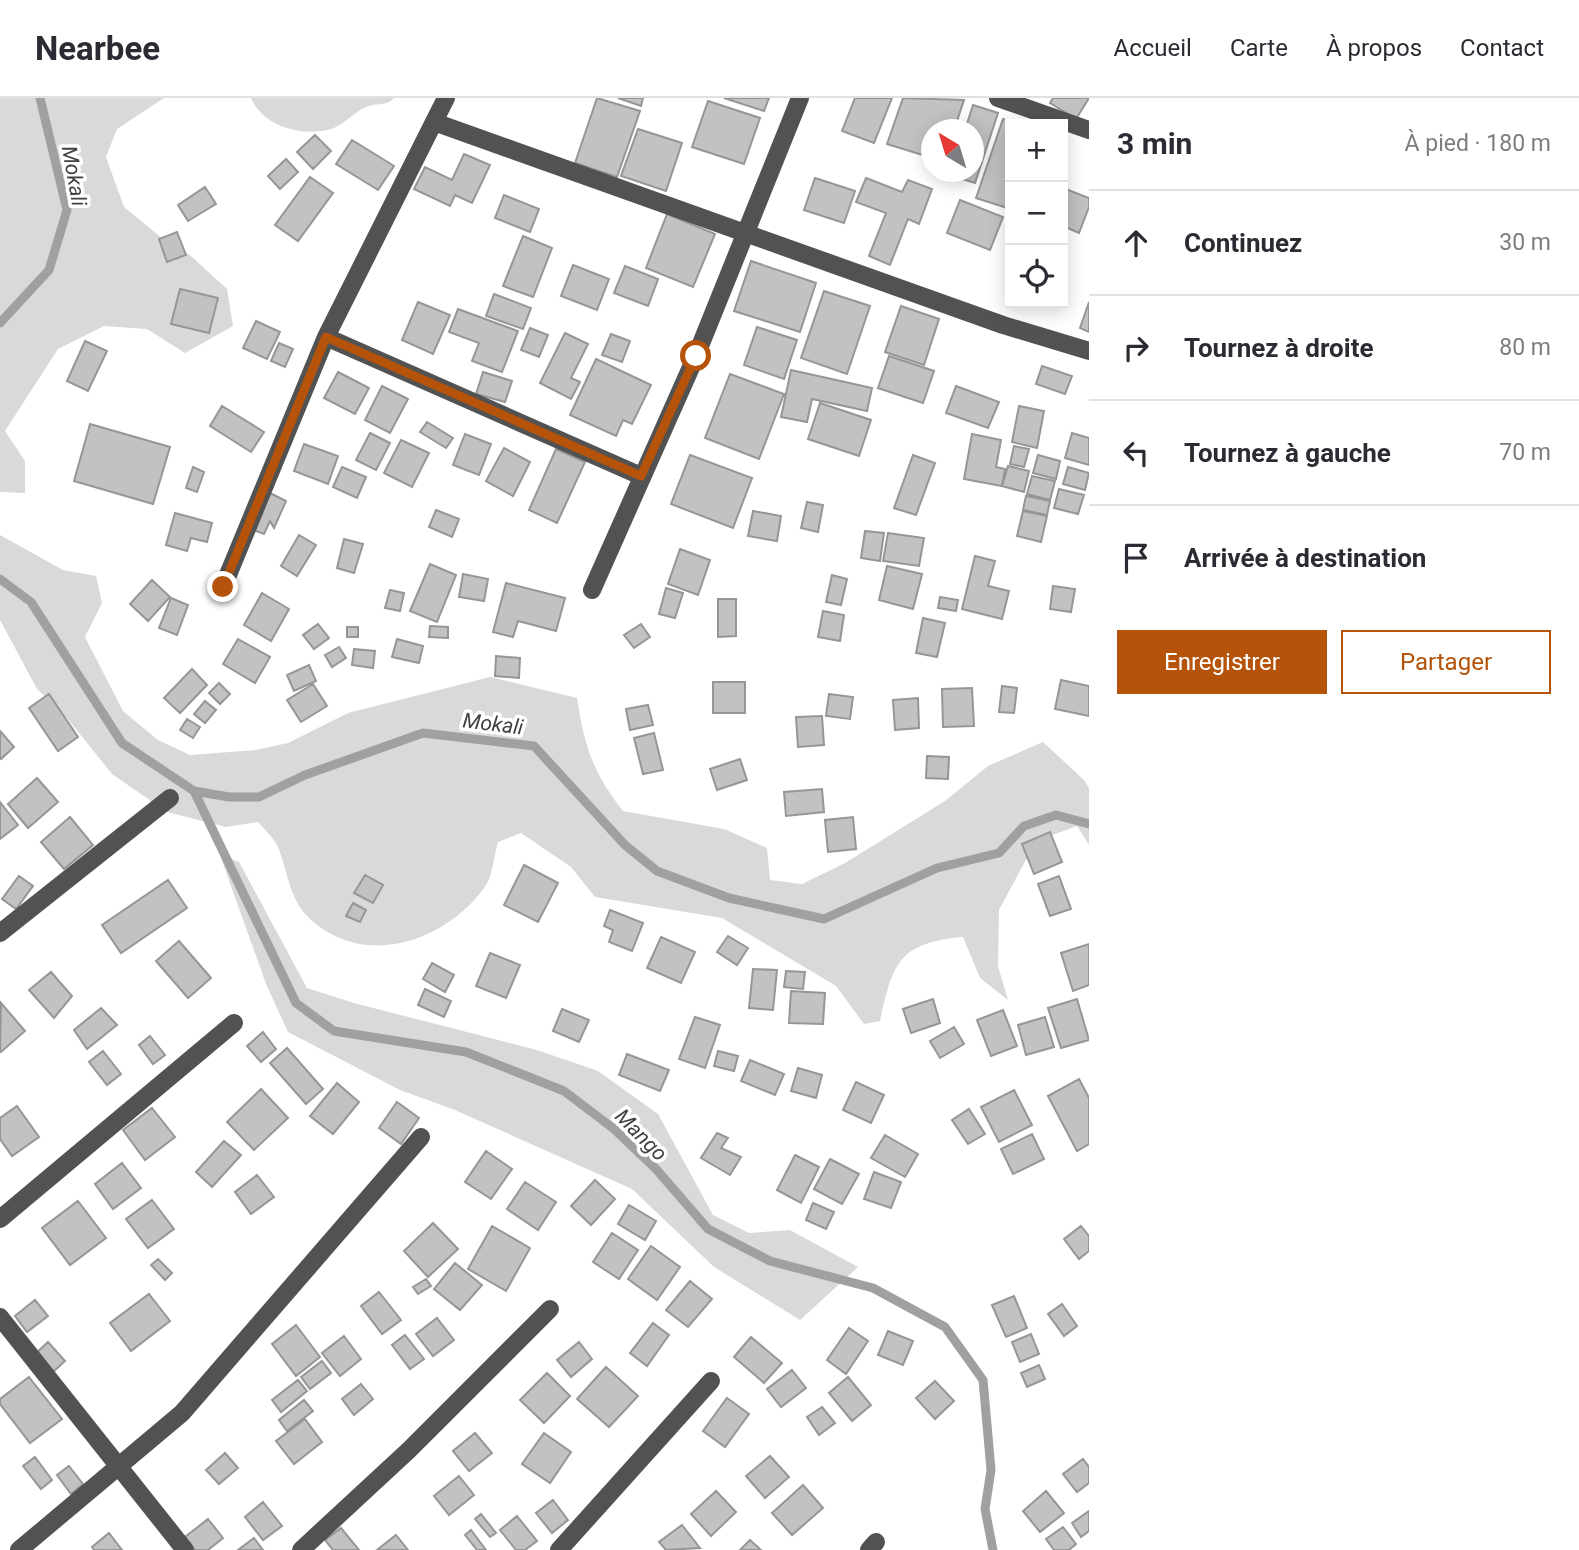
<!DOCTYPE html>
<html lang="fr">
<meta charset="utf-8">
<style>
:root{--surface:#fff;--page:#f2f2f3;--text:#2b2b33;--muted:#7c7c81;--line:#e1e1e2;--accent:#b45309}
body{margin:0;font-family:Roboto,sans-serif;background:var(--page);color:var(--text)}
.controls{position:absolute;right:21px;top:21px;display:grid;overflow:hidden;border-radius:0px;box-shadow:0 4px 18px #0003}
.controls button{width:63px;height:63px;display:grid;place-items:center;padding:0;border:0;border-bottom:2px solid var(--line);background:var(--surface);color:var(--text);font:35px sans-serif}
.compass{position:absolute;left:921px;top:21px;width:63px;height:63px;border-radius:50%;background:var(--surface);box-shadow:0 4px 18px #0003;rotate:322deg}
.stop{position:absolute;width:21px;height:21px;margin:-16px;border:5px solid #b45309;border-radius:50%;background:#fff}
.stop.end{background:#b45309;border-color:#fff;box-shadow:0 2px 7px #0008}
.list{margin:0;padding:0;list-style:none}
h2{display:flex;justify-content:space-between;align-items:center;height:91px;margin:0;padding:0 28px;font-size:30px}
h2 small{font-size:23px;font-weight:400;color:var(--muted)}
.list li{display:grid;grid-template-columns:46px 1fr auto;gap:21px;align-items:center;box-sizing:border-box;height:105px;padding:0 28px;border-top:2px solid var(--line)}
.list b{display:block;font-size:26px;white-space:nowrap}
.list em{font-size:23px;font-style:normal;color:var(--muted)}
.actions{display:flex;gap:14px;padding:21px 28px}
.actions a{flex:1;padding:16px 0;border:2px solid var(--accent);border-radius:0px;text-align:center;font-size:24px;color:var(--accent)}
.actions .main{background:var(--accent);color:#fff}
.icon{flex:none;width:38px;height:38px;fill:none;stroke:currentColor;stroke-width:2;stroke-linecap:round;stroke-linejoin:round}
.map{position:relative;flex:none;width:1089px;height:1452px;overflow:hidden}
header{display:flex;align-items:center;gap:42px;box-sizing:border-box;height:98px;padding:0 35px;background:var(--surface);border-bottom:2px solid var(--line)}
header strong{font-size:33px}
nav{display:flex;gap:38px;margin-inline-start:auto;font-size:24px}
main{display:flex}
aside{flex:1;background:var(--surface)}
.map>svg:first-child{display:block}
.green{fill:#d9d9d9}
.lines{fill:none;stroke-linecap:round;stroke-linejoin:round}
.stream{stroke:#a0a0a0;stroke-width:9}
.building{fill:#c2c2c2;stroke:#969696;stroke-width:2}
.minor{stroke:#525252;stroke-width:18}
.route{stroke:#b45309;stroke-width:9}
.labels{text-anchor:middle;dominant-baseline:central;stroke-width:7;stroke-linejoin:round;paint-order:stroke}
.water-label{font-size:21px;font-style:italic;fill:#414141;stroke:#fff}
</style>
<header>
<strong>Nearbee</strong>
<nav><a>Accueil</a><a>Carte</a><a>À propos</a><a>Contact</a></nav>
</header>
<main>
<div class="map">
<svg width="1089" height="1452" viewBox="0 0 1089 1452">
<rect width="100%" height="100%" fill="#fff"/>
<path class="green" d="M0,0H164L117,31L106,59L124,109L163,141L191,158L227,191L233,228L185,255L147,231L104,228L58,251L5,333L25,363V395L0,394Z
M251,0H394C387,8 378,5 369,8C355,12 345,27 331,31C303,39 263,29 251,0Z
M0,437L63,472L96,478L102,505L85,539L123,613L158,642L190,657L256,652L288,645L348,615L490,579L577,600C584,647 593,675 623,713L724,731L767,750L770,782L802,786L845,765L945,703L988,668L1043,644L1084,682L1089,690V747L1077,728L1036,743L999,812L998,868L1008,902L980,880L963,839C899,845 893,864 880,923L864,926L836,888L722,820L595,799L571,769L521,735L498,744C494,757 493,779 484,790C444,845 361,872 307,818C289,799 287,771 278,749C274,740 264,731 258,724L226,729L167,714L112,676L67,620L37,591L0,522Z
M220,757L239,764L307,890L354,905L537,952L598,973L658,1016L713,1117L749,1135L790,1132L858,1169L800,1222L714,1169L632,1091L455,1012L400,992L288,934L266,886Z"/>
<g class="lines">
<path class="stream" d="M0,225L49,172L67,112L40,0
M0,481L31,504L122,645L194,693L229,699H259L305,677L423,635L534,648L625,747L657,773L729,800L824,821L937,770L999,755L1024,728L1056,717L1089,726
M194,693L296,905L334,933L466,954L564,993L614,1031L656,1071L708,1131L770,1163L873,1190L945,1229L983,1282L991,1372L985,1411L993,1452"/>
</g>
<path class="building" d="M597,0L640,13L617,79L575,65Z
M618,0H643L641,8Z
M724,0H769L764,13Z
M855,0H892L874,45L842,33Z
M903,0L964,2L954,32H932V60L887,46Z
M1053,0H1089L1076,21L1050,5Z
M708,3L760,20L744,66L692,49Z
M973,7L998,15L975,85L950,77L951,74H974V32H965Z
M1003,21L1019,26H1010V111L976,100Z
M638,31L682,45L666,93L621,78Z
M315,37L331,53L313,71L297,54Z
M352,42L394,68L378,92L336,66Z
M464,56L490,67L472,105L455,97L450,108L414,91L425,69L452,82Z
M286,61L298,74L280,91L268,78Z
M310,79L333,95L298,143L275,127Z
M815,80L855,93L844,125L804,112Z
M866,80L902,94L908,82L932,91L919,126L908,121L890,167L869,158L886,115L856,104Z
M205,89L216,106L188,123L178,107Z
M1063,90L1089,100V109L1079,135L1063,128Z
M504,97L539,111L530,134L495,120Z
M960,102L1003,119L990,152L947,135Z
M667,116L715,136L693,189L646,170Z
M177,134L186,157L167,164L159,141Z
M523,138L552,150L533,199L503,188Z
M751,163L816,185L800,234L734,213Z
M573,167L609,181L597,212L561,198Z
M625,168L658,181L648,208L614,195Z
M180,191L218,200L209,235L171,226Z
M824,193L870,208L847,276L801,260Z
M494,196L531,210L523,231L486,218Z
M418,204L450,217L433,256L402,242Z
M1089,204V234L1080,230Z
M901,208L939,221L924,267L885,254Z
M458,211L518,233L502,274L472,263L479,245L449,234Z
M256,223L280,234L267,261L243,250Z
M757,229L797,242L784,281L744,267Z
M530,230L548,237L539,259L521,252Z
M565,235L588,246L571,280L580,284L571,301L540,285Z
M611,236L630,243L622,264L602,257Z
M85,243L107,253L88,293L67,283Z
M279,245L293,251L285,269L271,263Z
M889,258L934,273L923,305L878,290Z
M596,261L651,287L632,326L623,322L616,338L570,317Z
M1042,268L1072,278L1065,296L1036,286Z
M791,272L872,290L867,313L812,301L807,324L781,319Z
M338,274L369,290L355,316L324,300Z
M483,274L512,283L505,304L476,296Z
M730,276L784,296L759,361L705,340Z
M382,288L408,301L390,335L365,322Z
M956,288L999,304L988,330L946,315Z
M820,305L871,322L859,358L808,341Z
M222,308L264,334L251,354L210,328Z
M1019,308L1044,313L1037,350L1012,344Z
M427,324L453,340L446,350L420,334Z
M90,326L170,349L153,406L74,383Z
M370,335L390,345L376,372L356,362Z
M1072,335L1089,340V367L1065,360Z
M465,336L491,346L479,377L453,367Z
M972,336L1001,342L996,369L1005,371L1002,388L964,381Z
M401,342L429,355L412,389L384,375Z
M304,346L338,358L328,386L294,373Z
M1014,348L1029,351L1024,369L1010,366Z
M504,350L530,364L513,398L486,383Z
M556,351L585,364L557,425L529,412Z
M690,357L752,380L733,430L671,406Z
M913,357L935,365L916,417L894,410Z
M1038,357L1060,363L1056,381L1033,375Z
M1008,368L1029,373L1024,394L1002,388Z
M193,369L204,374L197,394L186,390Z
M342,369L366,379L357,400L333,389Z
M1068,369L1089,375L1085,392L1063,386Z
M1032,378L1055,383L1050,402L1027,396Z
M1059,391L1084,397L1078,416L1054,410Z
M268,394L286,403L274,430L270,423L264,436L251,431Z
M1026,398L1050,403L1047,417L1023,412Z
M807,404L823,407L818,434L801,430Z
M436,412L459,421L452,439L429,429Z
M753,413L781,418L777,443L748,438Z
M1023,413L1047,418L1041,444L1017,438Z
M175,415L212,425L207,444L191,440L187,453L166,447Z
M865,433L884,435L880,463L861,460Z
M888,435L924,440L919,468L883,463Z
M299,437L316,447L297,478L281,468Z
M344,441L363,446L354,475L337,470Z
M680,451L710,462L698,497L668,486Z
M975,458L995,463L988,488L1009,493L1002,521L962,511Z
M430,466L456,477L437,524L410,513Z
M887,468L922,476L913,511L879,502Z
M463,476L488,481L484,503L459,499Z
M832,477L847,481L841,507L826,504Z
M152,482L170,499L148,523L130,506Z
M506,485L565,500L556,533L518,523L513,539L493,534Z
M1053,488L1075,491L1071,514L1050,511Z
M666,490L683,495L675,520L659,516Z
M390,492L404,495L400,513L385,510Z
M262,495L289,511L271,543L244,527Z
M940,499L958,502L956,513L938,510Z
M171,500L188,507L177,537L159,530Z
M718,501H736V538L718,539Z
M823,513L844,517L840,543L818,539Z
M923,520L945,525L937,559L916,555Z
M318,526L329,540L314,551L303,537Z
M641,526L650,539L634,550L624,537Z
M430,528L448,529V540L429,539Z
M347,529H358V539H347Z
M238,541L270,559L255,585L223,566Z
M397,541L423,548L419,565L392,559Z
M339,549L346,560L332,569L325,557Z
M354,551L375,553L373,570L352,567Z
M496,558L520,560L519,580L495,578Z
M309,567L316,583L294,593L287,577Z
M192,571L207,587L180,615L164,600Z
M1061,582L1089,588V618L1055,611Z
M713,584H745V615H713Z
M219,585L230,596L220,606L209,595Z
M313,586L327,608L301,624L287,602Z
M1002,588L1017,590L1014,615L999,614Z
M972,590L974,628L943,629L942,591Z
M49,596L78,639L58,653L29,610Z
M829,596L853,599L850,621L826,618Z
M918,600L919,630L895,632L893,602Z
M205,603L216,612L205,625L194,616Z
M648,607L653,627L630,632L626,611Z
M822,618L824,647L798,649L796,619Z
M187,621L200,629L193,640L180,632Z
M0,633L14,649L1,661L0,660Z
M654,635L663,672L643,676L634,640Z
M927,658L949,659L948,681L926,680Z
M740,661L747,682L717,692L710,671Z
M37,680L58,704L28,730L8,706Z
M822,691L824,714L786,718L784,694Z
M0,704L18,727L0,741Z
M70,719L93,747L64,771L41,744Z
M853,719L856,751L828,754L825,722Z
M1050,734L1062,764L1034,776L1022,746Z
M524,767L558,785L538,824L504,807Z
M365,777L383,787L373,805L354,795Z
M19,778L33,788L16,811L2,801Z
M1059,778L1071,811L1050,818L1038,786Z
M168,782L187,810L121,855L102,827Z
M353,805L366,812L360,824L346,818Z
M610,812L643,825L632,853L609,844L613,832L604,828Z
M728,838L748,850L737,867L717,854Z
M661,839L695,854L681,885L647,870Z
M179,843L211,880L188,900L156,863Z
M1089,846V887L1073,893L1061,855Z
M490,855L520,867L506,900L476,888Z
M432,865L454,877L445,894L423,881Z
M753,871L777,872L773,912L749,910Z
M786,873L805,874L803,891L784,889Z
M51,874L72,898L54,920L29,892Z
M425,891L451,903L444,919L418,907Z
M791,893L825,895L823,926L789,925Z
M933,901L940,925L911,935L903,911Z
M1077,901L1089,942L1061,950L1048,910Z
M1,905L25,933L1,954L0,953Z
M101,910L117,927L87,951L74,932Z
M562,911L589,922L579,944L553,933Z
M1003,912L1017,948L991,958L977,922Z
M695,919L720,927L705,970L679,961Z
M1045,919L1054,949L1026,957L1018,927Z
M954,929L964,946L940,960L930,943Z
M263,934L276,951L261,964L247,948Z
M150,938L165,957L153,966L139,947Z
M287,950L323,991L306,1006L270,965Z
M103,953L121,976L107,987L89,964Z
M718,953L738,958L734,973L714,968Z
M627,956L669,972L660,993L619,977Z
M750,962L784,976L775,997L741,983Z
M798,970L822,977L816,1000L791,993Z
M1079,981L1089,1000V1046L1077,1053L1048,998Z
M856,984L884,997L871,1025L843,1012Z
M337,985L359,1004L333,1036L310,1018Z
M261,991L288,1020L254,1052L227,1024Z
M1014,992L1032,1027L999,1044L981,1009Z
M397,1004L419,1020L401,1046L379,1030Z
M17,1008L39,1039L12,1058L0,1041V1020Z
M152,1010L175,1039L145,1062L123,1032Z
M969,1011L985,1036L968,1046L952,1022Z
M717,1035L728,1040L721,1050L741,1059L730,1077L701,1060Z
M1032,1036L1044,1061L1013,1076L1001,1051Z
M885,1037L918,1056L905,1079L871,1060Z
M224,1043L241,1057L212,1089L196,1074Z
M486,1053L512,1071L491,1101L465,1084Z
M795,1057L819,1069L801,1105L777,1092Z
M830,1061L859,1076L842,1106L814,1091Z
M122,1065L141,1090L113,1111L95,1086Z
M874,1074L901,1084L891,1110L864,1101Z
M257,1077L274,1099L251,1116L235,1094Z
M595,1082L615,1101L591,1127L571,1108Z
M525,1084L556,1104L538,1132L507,1111Z
M152,1102L174,1131L148,1150L126,1121Z
M78,1103L106,1140L70,1167L42,1130Z
M813,1105L834,1114L826,1131L806,1122Z
M629,1107L656,1123L645,1142L618,1126Z
M433,1125L458,1151L428,1179L404,1153Z
M492,1128L530,1150L506,1193L468,1171Z
M1081,1128L1089,1138V1153L1079,1161L1064,1141Z
M612,1135L638,1152L619,1181L593,1164Z
M651,1148L680,1169L657,1202L628,1181Z
M158,1161L172,1175L165,1182L151,1167Z
M455,1165L482,1187L460,1212L434,1191Z
M426,1181L431,1188L418,1196L413,1189Z
M690,1183L712,1201L688,1229L666,1212Z
M379,1194L401,1222L382,1236L361,1208Z
M149,1196L170,1223L131,1253L110,1225Z
M1014,1198L1027,1230L1006,1239L992,1207Z
M35,1202L48,1218L27,1234L15,1218Z
M1062,1206L1077,1228L1064,1238L1048,1216Z
M437,1220L454,1242L433,1258L416,1236Z
M653,1225L669,1237L647,1268L630,1255Z
M296,1227L320,1259L296,1278L272,1246Z
M849,1230L868,1243L846,1276L827,1262Z
M888,1233L913,1243L903,1267L878,1257Z
M1031,1236L1039,1256L1020,1264L1012,1244Z
M405,1237L424,1261L410,1271L392,1247Z
M344,1238L361,1261L340,1278L322,1255Z
M751,1239L782,1265L764,1285L734,1259Z
M48,1244L65,1263L52,1275L35,1256Z
M579,1244L592,1261L571,1279L557,1262Z
M322,1263L331,1275L310,1291L301,1279Z
M1039,1267L1045,1281L1027,1289L1021,1275Z
M606,1269L638,1298L609,1329L577,1301Z
M792,1272L806,1290L781,1309L767,1291Z
M547,1275L570,1298L544,1325L520,1302Z
M29,1279L62,1321L30,1345L0,1306V1301Z
M848,1279L871,1307L852,1323L829,1295Z
M298,1282L307,1293L281,1314L272,1302Z
M935,1283L954,1303L935,1321L916,1300Z
M361,1286L373,1301L354,1317L342,1301Z
M727,1300L749,1316L725,1349L703,1333Z
M304,1302L313,1313L287,1333L279,1322Z
M822,1309L835,1325L819,1337L807,1319Z
M305,1321L322,1344L294,1366L276,1343Z
M475,1335L492,1355L469,1373L453,1353Z
M544,1335L571,1354L550,1385L522,1366Z
M225,1355L238,1370L219,1386L206,1372Z
M770,1358L789,1379L765,1400L746,1378Z
M35,1359L52,1382L41,1391L23,1368Z
M1083,1361L1089,1369V1385L1077,1394L1063,1376Z
M69,1368L83,1386L71,1396L57,1377Z
M459,1378L474,1397L449,1417L434,1398Z
M803,1387L823,1410L792,1437L772,1415Z
M716,1393L736,1414L711,1438L691,1416Z
M1046,1393L1064,1415L1040,1434L1023,1413Z
M553,1402L568,1422L552,1435L536,1415Z
M263,1404L282,1428L263,1442L245,1419Z
M1089,1413V1433L1081,1439L1072,1425Z
M481,1416L496,1435L490,1439L475,1421Z
M517,1418L537,1443L525,1452H516L500,1432Z
M208,1421L223,1440L208,1452H195L185,1439Z
M682,1427L700,1450L666,1452L659,1444Z
M1063,1429L1076,1446L1069,1452H1054L1046,1441Z
M341,1430L359,1452H333L325,1442Z
M471,1432L486,1452H477L465,1437Z
M109,1435L122,1452H94L92,1449Z
M396,1437L408,1452H377Z
M254,1440L263,1452H238Z
M750,1442L761,1452H740Z"/>
<g class="lines">
<path class="minor" d="M998,0L1089,32
M434,24L1003,227L1089,253
M326,239L641,378
M223,489L326,239L446,0
M592,492L696,258L800,0
M0,835L170,700
M0,1121L234,925
M0,1219L185,1452
M19,1452L182,1315L421,1039
M301,1452L409,1352L550,1211
M559,1452L711,1283
M869,1452L876,1444"/>
</g>
<g class="lines">
<path class="route" d="M223,489L326,239L641,378L696,258"/>
</g>
<g class="labels">
<g class="water-label">
<text transform="translate(74 78) rotate(80)">Mokali</text>
<text transform="translate(493 626) rotate(7)">Mokali</text>
<text transform="translate(641 1037) rotate(45)">Mango</text>
</g>
</g>
</svg>
<div class="controls">
<button>+</button>
<button>−</button>
<button><svg class="icon" aria-label="locate" viewBox="0 0 24 24"><circle cx="12" cy="12" r="6"/><path d="M12 2v4M12 18v4M2 12h4M18 12h4"/></svg></button>
</div>
<svg class="compass" viewBox="-18 -18 36 36"><path d="M0-13l5 13h-10z" fill="#e53935"/><path d="M0 13l5-13h-10z" fill="#7c7c81"/></svg>
<div class="stop" style="left:696px;top:258px"></div>
<div class="stop end" style="left:223px;top:489px"></div>
</div>
<aside>
<h2>3 min<small>À pied · 180 m</small></h2>
<ul class="list">
<li><svg class="icon" aria-label="ahead" viewBox="0 0 24 24"><path d="M12 20V5M6 11l6-6 6 6"/></svg><div><b>Continuez</b></div><em>30 m</em></li>
<li><svg class="icon" aria-label="right" viewBox="0 0 24 24"><path d="M7 20v-9h11M14 6l5 5-5 5"/></svg><div><b>Tournez à droite</b></div><em>80 m</em></li>
<li><svg class="icon" aria-label="left" viewBox="0 0 24 24"><path d="M17 20v-9H6M10 6l-5 5 5 5"/></svg><div><b>Tournez à gauche</b></div><em>70 m</em></li>
<li><svg class="icon" aria-label="arrive" viewBox="0 0 24 24"><path d="M6 21V4h12l-3 4 3 4H6"/></svg><div><b>Arrivée à destination</b></div></li>
</ul>
<div class="actions"><a class="main">Enregistrer</a><a>Partager</a></div>
</aside>
</main>
